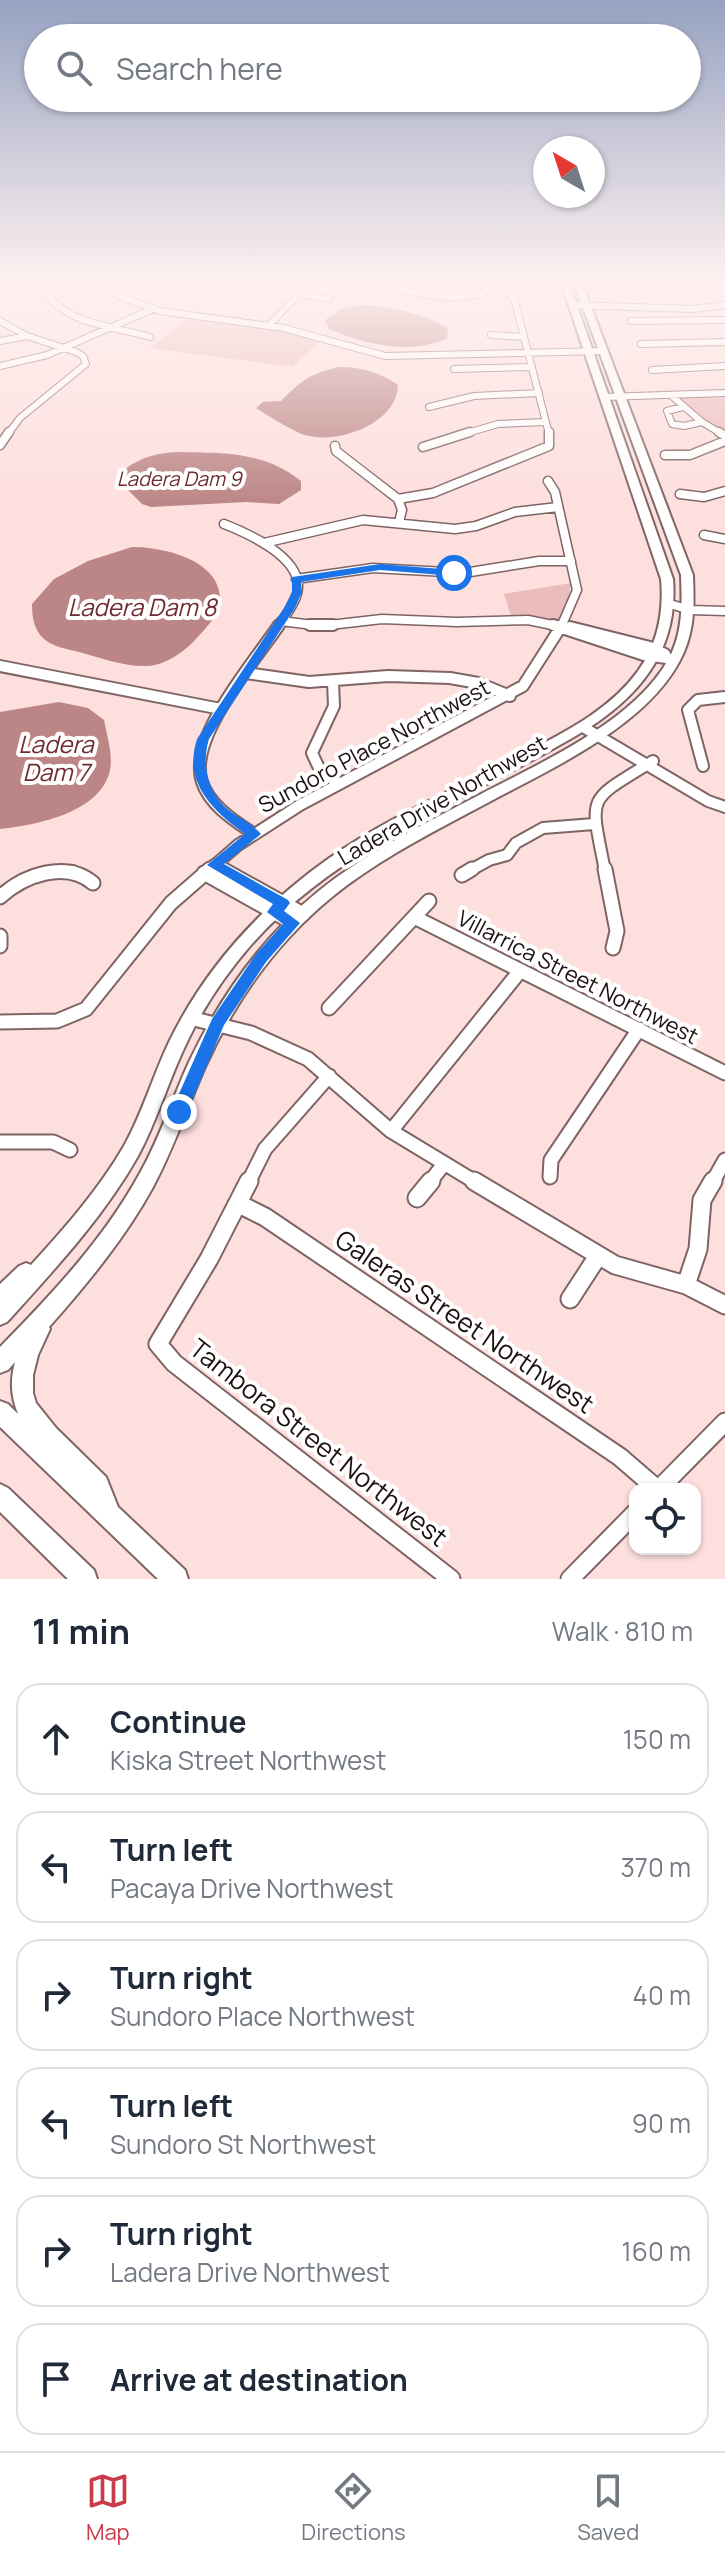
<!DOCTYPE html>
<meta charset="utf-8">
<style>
:root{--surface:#fff;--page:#f2f2f3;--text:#1f2937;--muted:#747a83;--line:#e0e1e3;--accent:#ca3a49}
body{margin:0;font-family:Manrope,sans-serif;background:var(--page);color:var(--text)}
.controls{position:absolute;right:24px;bottom:24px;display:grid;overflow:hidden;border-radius:16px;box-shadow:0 2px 6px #0004}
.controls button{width:72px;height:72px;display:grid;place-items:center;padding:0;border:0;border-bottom:2px solid var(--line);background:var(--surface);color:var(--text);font:40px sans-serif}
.compass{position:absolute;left:533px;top:136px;width:72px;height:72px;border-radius:50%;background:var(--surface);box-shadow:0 2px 6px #0004;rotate:321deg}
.stop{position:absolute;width:24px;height:24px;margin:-18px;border:6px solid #1a73e8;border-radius:50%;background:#fff}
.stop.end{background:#1a73e8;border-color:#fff;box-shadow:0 2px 8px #0008}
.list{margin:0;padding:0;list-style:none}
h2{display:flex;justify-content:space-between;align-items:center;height:104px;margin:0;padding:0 32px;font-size:34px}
h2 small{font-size:26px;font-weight:400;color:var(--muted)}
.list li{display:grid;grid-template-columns:52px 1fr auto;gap:24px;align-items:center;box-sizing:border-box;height:112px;margin:0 16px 16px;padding:0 16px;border:2px solid var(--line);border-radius:24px}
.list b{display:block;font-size:30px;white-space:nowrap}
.list p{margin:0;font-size:26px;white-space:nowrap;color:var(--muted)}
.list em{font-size:26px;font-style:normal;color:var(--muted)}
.icon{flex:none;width:44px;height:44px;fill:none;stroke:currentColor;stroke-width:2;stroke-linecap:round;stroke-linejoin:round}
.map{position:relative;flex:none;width:725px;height:1579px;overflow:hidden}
.search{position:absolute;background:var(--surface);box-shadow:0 2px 6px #0004;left:24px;right:24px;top:24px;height:88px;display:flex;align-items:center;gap:20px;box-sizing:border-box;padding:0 28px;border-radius:44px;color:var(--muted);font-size:30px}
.sheet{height:872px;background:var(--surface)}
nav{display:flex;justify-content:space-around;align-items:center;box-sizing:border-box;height:112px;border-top:2px solid var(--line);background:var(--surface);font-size:22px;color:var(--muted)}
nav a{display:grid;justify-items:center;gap:4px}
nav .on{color:var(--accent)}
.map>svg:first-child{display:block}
.green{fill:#ebbcbc}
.water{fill:#bc8686}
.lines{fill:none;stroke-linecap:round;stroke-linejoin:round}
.minor-far4-casing{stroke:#7e6463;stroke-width:8}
.minor-far3-casing{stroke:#7e6463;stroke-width:11}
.minor-far2-casing{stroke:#7e6463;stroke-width:14}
.minor-far1-casing{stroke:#7e6463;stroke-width:17}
.minor-casing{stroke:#7e6463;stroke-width:21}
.major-casing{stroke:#7e6463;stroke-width:4}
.minor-far4{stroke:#fff;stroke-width:6}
.minor-far3{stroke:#fff;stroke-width:8}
.minor-far2{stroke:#fff;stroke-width:10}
.minor-far1{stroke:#fff;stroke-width:13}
.minor{stroke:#fff;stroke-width:17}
.major{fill:#fff;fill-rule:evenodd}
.route{fill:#1a73e8}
.labels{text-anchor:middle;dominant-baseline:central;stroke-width:8;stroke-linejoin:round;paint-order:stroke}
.far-water-label{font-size:20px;font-style:italic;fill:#6e2b2f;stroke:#fff}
.street-label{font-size:22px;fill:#1c1212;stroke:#fff}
.water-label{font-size:24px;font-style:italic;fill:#6e2b2f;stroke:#fff}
.near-street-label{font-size:26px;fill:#1c1212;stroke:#fff}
</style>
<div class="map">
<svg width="725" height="1579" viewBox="0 0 725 1579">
<rect width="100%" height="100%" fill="#fddfde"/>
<path class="green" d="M189,317L259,326L320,340L293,367L150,348Z
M725,395V432L694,413L679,398Z
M571,583L567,604L557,621L511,616L504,594Z"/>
<path class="water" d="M359,305C391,306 419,312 448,328L447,338C410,356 365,344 329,329L325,320L341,309Z
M338,367C362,367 379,372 398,385C397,424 337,445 305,435C298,434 263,413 256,408L263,402L281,401C302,380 308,375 338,367Z
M177,452C223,453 264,451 301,481V490L279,504L246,502L151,507L142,504L121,483L125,469C142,457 156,453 177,452Z
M132,547C162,547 219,559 220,598C220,615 205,629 195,640C184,652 165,665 148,666C123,667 99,657 75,651C45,645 32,636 32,604L54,579L88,561Z
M59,702L88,708L104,720C107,736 113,754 110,770C101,813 36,825 0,829V712Z"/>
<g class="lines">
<g class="minor-far4-casing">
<path id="minor-far4" d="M40,283C60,325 110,325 150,337
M102,283L116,295L160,311L284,328L385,356L604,351
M168,283L187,288
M381,283C417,295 468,308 501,283
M596,288L708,283
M298,294L329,299
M509,294L514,298L549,434
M573,305L693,309L725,305
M0,321L27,336L76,352L83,356L86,364L20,418L8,434
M631,321L725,320
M269,325L310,283
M491,335L524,337
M0,341L27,336
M641,344L725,342
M0,366L47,355L153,309
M454,369L532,367
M652,370L725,366
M604,397L725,393
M673,397L702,422L722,434
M429,407L474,396L539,393
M683,407L667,411L672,424L684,426L702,422
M464,434L498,424L546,422"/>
</g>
<g class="minor-far3-casing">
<path id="minor-far3" d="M719,432L725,436
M0,445L9,432
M335,446L336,451L398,499L402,510L399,522
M423,447L470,432
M665,455H690L725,441
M548,481L555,492L577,590L561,627
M680,494L704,497L725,491
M398,499L433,493L549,446V432
M224,524C247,533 299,556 298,587C298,600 285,616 278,627
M704,535L725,539
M264,543L363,520L455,529L476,526L515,512L558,507
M296,579L373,568L464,573L539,561H571
M670,604L690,610L725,611
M281,621L321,626L382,619L457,622L528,620L562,627"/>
</g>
<g class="minor-far2-casing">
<path id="minor-far2" d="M310,625H333
M553,625L644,655L674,659
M570,627L650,647L665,654
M0,666L221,709
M246,673L309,682L388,676L450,678L478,683L510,696
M333,682L334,706L312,753L319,768L339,784
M583,727L708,801L725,807
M703,766L688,710L698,700L725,697
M254,834C235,821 210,806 202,782C187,738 255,661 279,625
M214,865L225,871
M57,871H73
M208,871L238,845L300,805L523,686L562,625
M469,871L489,860L507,855L516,843L543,828L594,824
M605,871C590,793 585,803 653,761"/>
</g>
<g class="minor-far1-casing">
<path id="minor-far1" d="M222,869L303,914
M605,869L617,931L613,948
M204,873L293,923
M462,875L472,869
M0,897C24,875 66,860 93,883
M414,917L725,1073
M0,936V946
M329,1008L429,901
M190,1018L251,1033L308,1059L391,1131L477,1183
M0,1022L57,1021L86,1009L171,903L210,869
M391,1131L520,971
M0,1142H53L70,1150
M550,1177L551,1160L639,1029
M248,1183L265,1149L329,1076
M429,1183L444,1164
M712,1183L725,1160"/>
</g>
<g class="minor-casing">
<path id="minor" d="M249,1181L209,1259L158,1344L174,1363L451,1579
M474,1181L615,1265L686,1285L725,1305
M417,1198L431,1181
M239,1204L265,1217L620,1457L657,1489
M686,1285L698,1249L702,1200L713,1181
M570,1299L598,1256
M659,1489L725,1422
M570,1579L635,1513"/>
</g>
<g class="major-casing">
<path id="major" d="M561,283H569L673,579C679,651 638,699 579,734C466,801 341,844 251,945C226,974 204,1006 188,1040C169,1078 158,1119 138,1156C103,1218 54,1270 7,1322L0,1325V1284L19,1266L26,1263L31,1265C65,1228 99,1189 124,1146C143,1112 153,1075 170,1040C206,967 262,906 328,859C387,818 457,788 521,755C563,733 609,711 638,671C658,643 664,612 661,579Z
M574,283H582L693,575C694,602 695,626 684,652C654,722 555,767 491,801C437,830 380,858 332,897C277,942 235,1001 206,1065C188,1105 174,1148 153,1187C125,1238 88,1283 49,1327L50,1329L38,1355L33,1375V1393L36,1403L56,1428L106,1477L118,1507L185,1570L188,1579H158L0,1427V1401L8,1404L18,1414C11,1396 10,1381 15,1362L8,1370L0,1373V1347C52,1294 104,1239 140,1173C160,1138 172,1099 189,1062C220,997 263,936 320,890C369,851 426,823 481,794C542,762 642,718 672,652C683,627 682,602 681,575Z
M0,1484L8,1488L94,1570L97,1579H68L0,1512Z"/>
</g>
<use href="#minor-far4" class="minor-far4"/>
<use href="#minor-far3" class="minor-far3"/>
<use href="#minor-far2" class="minor-far2"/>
<use href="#minor-far1" class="minor-far1"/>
<use href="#minor" class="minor"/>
<use href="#major" class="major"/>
</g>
<linearGradient id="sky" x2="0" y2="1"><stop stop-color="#96a2c1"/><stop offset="0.56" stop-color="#fef1f0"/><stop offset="1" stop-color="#fef1f0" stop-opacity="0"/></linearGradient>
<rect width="725" height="504" fill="url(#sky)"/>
<path class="route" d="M380,564L454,570L460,573L454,576L380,570L301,582L302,592L295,608L209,739C202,762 206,788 224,806C235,817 251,822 261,834L224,864L288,900L290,903L284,911L300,923L266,962L224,1025L185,1117H173L171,1112L212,1019L256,954L283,924L267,912L273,904L207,865L245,834C212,810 183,783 197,739L284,608L292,592V577Z"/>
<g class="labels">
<g class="far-water-label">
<text x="179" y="478">Ladera Dam 9</text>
</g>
<g class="street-label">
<text transform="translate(374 746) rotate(-28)">Sundoro Place Northwest</text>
<text transform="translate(442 800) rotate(-30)">Ladera Drive Northwest</text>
<text transform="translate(578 977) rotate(27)">Villarrica Street Northwest</text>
</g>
<g class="water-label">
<text x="142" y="606">Ladera Dam 8</text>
<text x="56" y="743">Ladera<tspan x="56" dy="28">Dam 7</tspan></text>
</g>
<g class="near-street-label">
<text transform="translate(465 1321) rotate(34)">Galeras Street Northwest</text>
<text transform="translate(319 1442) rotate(38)">Tambora Street Northwest</text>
</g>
</g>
</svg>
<div class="controls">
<button><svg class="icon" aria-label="locate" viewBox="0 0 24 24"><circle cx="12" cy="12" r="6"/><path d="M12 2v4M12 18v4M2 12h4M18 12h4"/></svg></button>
</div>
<svg class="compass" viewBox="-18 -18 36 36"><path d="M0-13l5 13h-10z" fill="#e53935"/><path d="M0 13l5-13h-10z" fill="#747a83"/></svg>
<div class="stop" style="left:454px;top:573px"></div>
<div class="stop end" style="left:179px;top:1112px"></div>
<div class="search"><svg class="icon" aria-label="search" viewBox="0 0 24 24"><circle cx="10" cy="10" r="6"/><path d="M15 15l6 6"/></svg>Search here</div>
</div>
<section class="sheet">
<h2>11 min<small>Walk · 810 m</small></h2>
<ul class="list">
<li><svg class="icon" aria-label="ahead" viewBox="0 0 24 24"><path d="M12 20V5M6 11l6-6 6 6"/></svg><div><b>Continue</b><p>Kiska Street Northwest</p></div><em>150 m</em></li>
<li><svg class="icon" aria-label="left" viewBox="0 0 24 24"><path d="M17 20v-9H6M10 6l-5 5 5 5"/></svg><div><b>Turn left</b><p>Pacaya Drive Northwest</p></div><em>370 m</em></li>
<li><svg class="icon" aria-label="right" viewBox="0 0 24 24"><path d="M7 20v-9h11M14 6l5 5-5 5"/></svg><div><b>Turn right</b><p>Sundoro Place Northwest</p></div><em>40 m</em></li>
<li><svg class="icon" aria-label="left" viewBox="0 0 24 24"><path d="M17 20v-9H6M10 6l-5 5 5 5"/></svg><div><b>Turn left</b><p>Sundoro St Northwest</p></div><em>90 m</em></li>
<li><svg class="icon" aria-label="right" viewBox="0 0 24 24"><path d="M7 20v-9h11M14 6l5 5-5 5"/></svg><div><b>Turn right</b><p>Ladera Drive Northwest</p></div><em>160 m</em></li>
<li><svg class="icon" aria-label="arrive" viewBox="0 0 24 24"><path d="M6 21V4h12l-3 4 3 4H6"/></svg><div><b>Arrive at destination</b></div></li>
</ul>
</section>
<nav>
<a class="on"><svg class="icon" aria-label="map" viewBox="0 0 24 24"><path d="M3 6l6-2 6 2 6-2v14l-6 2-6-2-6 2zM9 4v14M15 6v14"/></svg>Map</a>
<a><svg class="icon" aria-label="directions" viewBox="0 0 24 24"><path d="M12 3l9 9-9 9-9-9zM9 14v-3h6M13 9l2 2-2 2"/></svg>Directions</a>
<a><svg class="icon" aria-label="saved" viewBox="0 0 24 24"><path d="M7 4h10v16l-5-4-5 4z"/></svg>Saved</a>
</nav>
